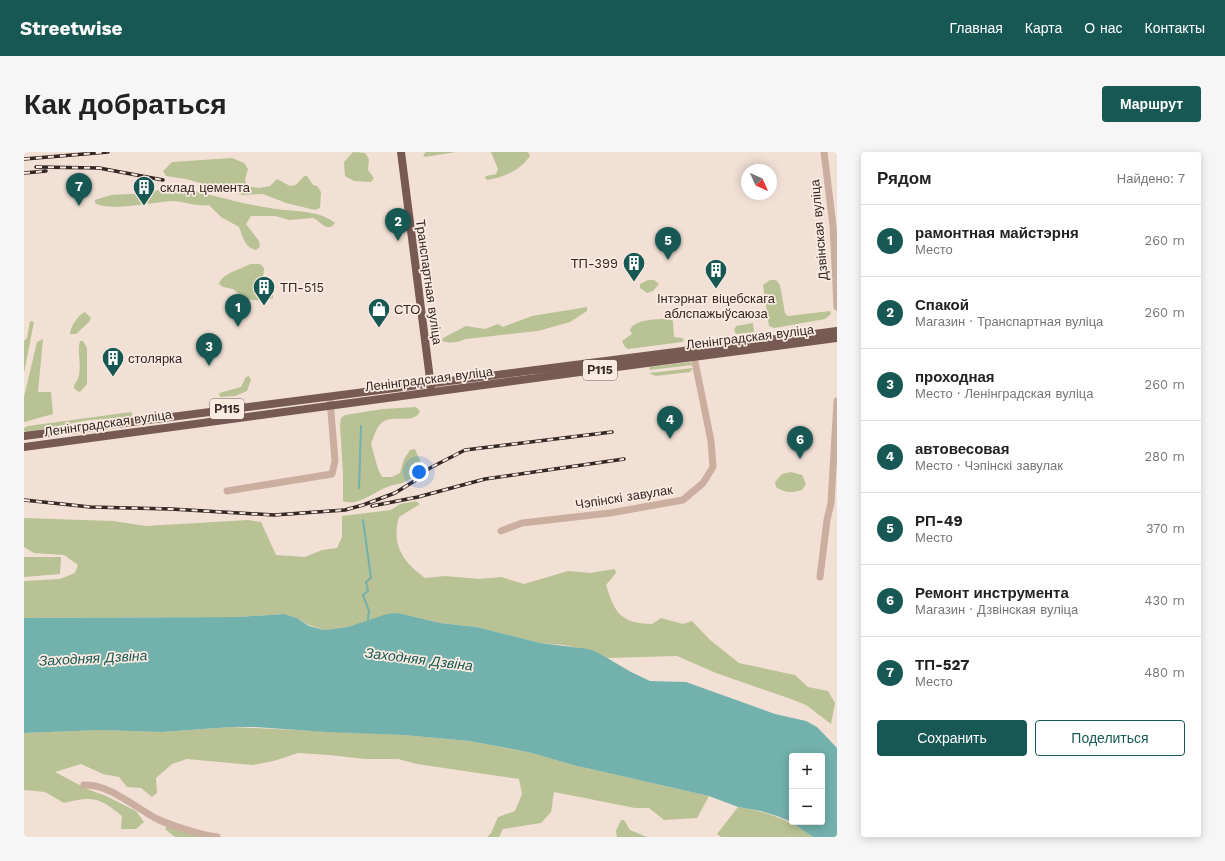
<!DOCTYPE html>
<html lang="ru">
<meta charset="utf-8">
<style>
:root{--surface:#fff;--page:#f6f6f6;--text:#222;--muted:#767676;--line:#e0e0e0;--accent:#175854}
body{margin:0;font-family:"Work Sans",sans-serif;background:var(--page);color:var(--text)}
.controls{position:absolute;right:12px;bottom:12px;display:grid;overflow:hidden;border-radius:4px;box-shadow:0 2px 10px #0003}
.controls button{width:36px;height:36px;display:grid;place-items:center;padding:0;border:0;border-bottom:1px solid var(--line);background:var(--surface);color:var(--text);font:20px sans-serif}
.compass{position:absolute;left:717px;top:12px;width:36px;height:36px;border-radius:50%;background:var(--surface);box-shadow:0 2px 10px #0003;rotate:135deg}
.you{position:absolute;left:395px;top:320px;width:14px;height:14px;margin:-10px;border:3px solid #fff;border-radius:50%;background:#1a73e8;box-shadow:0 0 0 6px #1a73e833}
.badge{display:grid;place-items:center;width:26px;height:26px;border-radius:50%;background:var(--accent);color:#fff;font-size:13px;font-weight:700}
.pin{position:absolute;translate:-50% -33px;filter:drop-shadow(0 1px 2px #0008)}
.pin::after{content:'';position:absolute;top:21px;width:14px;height:12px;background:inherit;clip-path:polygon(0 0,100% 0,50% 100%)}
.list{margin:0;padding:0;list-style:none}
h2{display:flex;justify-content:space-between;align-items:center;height:52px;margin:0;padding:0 16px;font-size:17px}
h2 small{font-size:13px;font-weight:400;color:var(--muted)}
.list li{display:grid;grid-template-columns:26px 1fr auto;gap:12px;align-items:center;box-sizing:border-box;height:72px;padding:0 16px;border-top:1px solid var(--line)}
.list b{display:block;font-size:15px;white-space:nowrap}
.list p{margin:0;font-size:13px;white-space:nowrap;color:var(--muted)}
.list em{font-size:13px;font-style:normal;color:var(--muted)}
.actions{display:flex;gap:8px;padding:12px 16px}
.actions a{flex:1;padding:9px 0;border:1px solid var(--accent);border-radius:4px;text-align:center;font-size:14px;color:var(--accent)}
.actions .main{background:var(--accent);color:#fff}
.map{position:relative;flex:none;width:813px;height:685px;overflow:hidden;border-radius:4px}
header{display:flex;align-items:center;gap:24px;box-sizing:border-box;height:56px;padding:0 20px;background:var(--accent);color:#fff}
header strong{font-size:19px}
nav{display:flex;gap:22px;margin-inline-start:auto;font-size:14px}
.intro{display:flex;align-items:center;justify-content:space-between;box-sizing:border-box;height:96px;padding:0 24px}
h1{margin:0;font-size:28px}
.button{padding:10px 18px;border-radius:4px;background:var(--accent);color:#fff;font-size:14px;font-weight:700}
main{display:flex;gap:24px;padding:0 24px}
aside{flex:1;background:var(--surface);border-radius:4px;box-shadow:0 2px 10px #0003}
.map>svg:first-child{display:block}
.green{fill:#b8c294}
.water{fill:#72b1ac;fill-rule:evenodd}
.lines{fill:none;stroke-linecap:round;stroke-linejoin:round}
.stream{stroke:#72b1ac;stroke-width:2}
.minor{stroke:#cbaea0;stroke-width:7}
.major{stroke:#775b53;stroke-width:8}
.rail-casing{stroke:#342724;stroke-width:3.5}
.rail{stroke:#faebe1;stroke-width:2;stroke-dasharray:6;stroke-linecap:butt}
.labels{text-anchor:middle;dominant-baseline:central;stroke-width:3.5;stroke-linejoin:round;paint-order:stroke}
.shield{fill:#faebe1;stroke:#6f625d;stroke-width:1}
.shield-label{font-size:12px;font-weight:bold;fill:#342724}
.poi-label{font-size:13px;fill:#342724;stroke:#faebe1;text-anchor:start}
.street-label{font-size:13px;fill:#342724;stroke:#faebe1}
.water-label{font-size:14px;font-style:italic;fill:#175854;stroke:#faebe1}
</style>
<header>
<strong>Streetwise</strong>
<nav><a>Главная</a><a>Карта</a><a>О нас</a><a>Контакты</a></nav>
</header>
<div class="intro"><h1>Как добраться</h1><a class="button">Маршрут</a></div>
<main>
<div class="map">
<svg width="813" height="685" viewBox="0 0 813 685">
<rect width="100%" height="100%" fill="#f2e0d5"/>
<path class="green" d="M329,0L341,1L345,7L344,18L350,26L347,30L330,29L321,24L320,10Z
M402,0H432L401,5L399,3Z
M467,0H504L506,4C495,19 481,25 463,28L461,26L462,24L472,22L474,17Z
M208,6L220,11L224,17L221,28L223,34L235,36L246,34L253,27L266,34L272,33L280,24H283L289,33L293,34L297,40L296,56L291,58L262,51L239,42L219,43L162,27L142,24L139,19L148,10Z
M147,34C180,40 212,51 246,56C266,60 294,57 311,71C303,82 297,69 289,66L265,68L251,64H227L222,72L235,89L236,95L232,98C221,96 219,85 215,75L197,65L185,53C172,55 160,49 148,49C130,50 85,60 71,51V48L87,43L125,41Z
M226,112H236L240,116L239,128L249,142V146L240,149L221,147L209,137L199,135L195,132C198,121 218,117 226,112Z
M624,128H630L635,132L629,139L623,141L616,136V132Z
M746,128H752L756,133L761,161L764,164L806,159L807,162L801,167L750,176L745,174L739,133Z
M563,155V159L546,170L514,179L442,187C434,190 427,192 418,189L419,186L442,174L461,177L474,172L479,175L508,164Z
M61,160L67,166L65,170L52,182H46C46,175 55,162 61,160Z
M645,167L649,169L650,185L658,186L660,188L658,190L604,197L601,195L598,189L608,182L606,178C610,167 634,167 645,167Z
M6,169L10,170L0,221V189L3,186Z
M729,171L730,180L712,182L710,178L712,174Z
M19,187L14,240H27L29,262L0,270V245L13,190Z
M56,189H59L63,196V232L56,240L53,239L50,236V233C61,221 52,203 56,189Z
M666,210L669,213L625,218L626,215Z
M669,216L666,220L632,224L625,221Z
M225,224L227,228L223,239L211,244L196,245L195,241L217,235L222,225Z
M392,255L396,259C391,273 369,262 359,270C352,274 350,285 347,292L354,317L358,325H368L376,321L380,307L386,298L391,297L397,311C395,318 392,323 386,327C379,332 371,332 363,335C350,340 333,355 319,349V322L316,273L317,266L321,263L359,257Z
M107,260L108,262L107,265L65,268L3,280L0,279V276L4,274Z
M767,320L778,323L782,332L778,338C768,341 761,341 752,335L751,330L758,322Z
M392,349L396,352L375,365C367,393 379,410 401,426L421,424L455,427L477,425L500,432L544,419L566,421L591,417L592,421L582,433C591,461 596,471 628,472L637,466L659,472L668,469L686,488L715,511L771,523L784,535L804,539L811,551L807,572L782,553L767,547L692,521L653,504L583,506L573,500L539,493L516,491L453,475L416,471L374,461L324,475L300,478L285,473L273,466L260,462L213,465L0,466V429L36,427L51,421L54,413L40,403L10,401L0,395V366L89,369L122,374L224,368L237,370L252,403L281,405L298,398L313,396L318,385V364L367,358L376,352Z
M0,405H37L36,422L0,425Z
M207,575L380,583L445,589L508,601L549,613L685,644L673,666L640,668L625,656H611L530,640L527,660L517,671L479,677L475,685H463L467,681L474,665L491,659L498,642L495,627L393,612L374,607H341L305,603L274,601L250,609L228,613L163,607L148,612L132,626L133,641L128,645L117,636L103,635L95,625L79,622L57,612L31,620L63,637L82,644L112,659L120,670L112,677H97L98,664C75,645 69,644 40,651L21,640L0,638V581L76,578L138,580Z
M714,655C745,660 763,667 789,685H697L693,682Z
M597,668H600L606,678L623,685H593L592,679Z
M143,674L180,685H151L141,677Z"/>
<path class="water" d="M374,461L416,471L453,475L516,491L564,497L573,500L607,520L626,529L662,530L751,562L782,569L793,575L813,596V685H789L765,669L753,664L737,659L714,655L685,644L549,613L508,601L483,596L445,589L380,583L303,580L231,575H207L138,580L76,578L0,581V466L213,465L260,462L273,466L285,474L300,478L324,475L363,462ZM768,604H798V670H768Z"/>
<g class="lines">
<path class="stream" d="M335,336L337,274
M339,368L347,426L342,430L344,439L339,443L345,459L344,468"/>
<path class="minor" d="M800,0L809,74L813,155
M203,339L308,322L311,309L306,248
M477,379L498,371L586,361L659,348L679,331L689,315L687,289L669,200
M796,425L803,368L807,351L813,249
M60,633C83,631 111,655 131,666C145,673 177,683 193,685"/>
<path class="major" d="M377,0L407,235
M0,284L813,179
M0,295C271,257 542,222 813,186"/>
<g class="rail-casing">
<path id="rail" d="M0,7L84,0
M12,15L75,16L139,28
M0,21L22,19
M0,348L66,355L147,357L250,363L321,358L339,353L371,341L392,328L406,316L441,298L588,280
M348,354L394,345L461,327L600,307"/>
</g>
<use href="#rail" class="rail"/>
</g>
<defs>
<g id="building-pin" transform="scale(1.15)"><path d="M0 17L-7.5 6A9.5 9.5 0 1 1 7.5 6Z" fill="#175854" stroke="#faebe1"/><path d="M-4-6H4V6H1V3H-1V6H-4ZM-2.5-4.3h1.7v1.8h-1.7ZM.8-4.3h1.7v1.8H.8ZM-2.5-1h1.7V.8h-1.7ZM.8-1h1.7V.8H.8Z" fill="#fff"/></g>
<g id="shop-pin" transform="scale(1.15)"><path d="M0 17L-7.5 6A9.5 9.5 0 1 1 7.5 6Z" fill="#175854" stroke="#faebe1"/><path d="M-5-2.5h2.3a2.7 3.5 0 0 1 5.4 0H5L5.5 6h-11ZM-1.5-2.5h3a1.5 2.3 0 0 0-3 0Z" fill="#fff"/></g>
</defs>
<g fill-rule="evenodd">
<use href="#building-pin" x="120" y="35"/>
<use href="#building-pin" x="610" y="111"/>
<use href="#building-pin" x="692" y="118"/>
<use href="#building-pin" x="240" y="135"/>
<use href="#shop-pin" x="355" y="157"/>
<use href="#building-pin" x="89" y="206"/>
</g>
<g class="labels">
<g class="shield">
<rect x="559" y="208" width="34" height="20" rx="3"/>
<rect x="186" y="247" width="34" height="20" rx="3"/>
</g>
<g class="shield-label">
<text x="576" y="218">Р115</text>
<text x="203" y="257">Р115</text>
</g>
<g class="poi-label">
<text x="136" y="35">склад цемента</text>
<text x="594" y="111" text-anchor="end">ТП-399</text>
<text x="256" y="135">ТП-515</text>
<text x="692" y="146" text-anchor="middle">Інтэрнат віцебскага<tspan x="692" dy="15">аблспажыўсаюза</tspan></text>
<text x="370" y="157">СТО</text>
<text x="104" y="206">столярка</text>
</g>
<g class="street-label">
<text transform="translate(795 78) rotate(-95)">Дзвінская вуліца</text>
<text transform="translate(405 130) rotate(82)">Транспартная вуліца</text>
<text transform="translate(726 185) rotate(-7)">Ленінградская вуліца</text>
<text transform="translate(405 227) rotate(-7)">Ленінградская вуліца</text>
<text transform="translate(84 271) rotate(-8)">Ленінградская вуліца</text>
<text transform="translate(600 345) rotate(-9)">Чэпінскі завулак</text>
</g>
<g class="water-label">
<text transform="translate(69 506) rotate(-3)">Заходняя Дзвіна</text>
<text transform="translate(395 507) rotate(7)">Заходняя Дзвіна</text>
</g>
</g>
</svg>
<div class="controls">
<button>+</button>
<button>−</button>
</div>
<svg class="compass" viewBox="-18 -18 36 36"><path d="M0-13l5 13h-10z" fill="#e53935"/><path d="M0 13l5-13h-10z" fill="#767676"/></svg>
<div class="you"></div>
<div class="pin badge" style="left:214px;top:175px">1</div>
<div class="pin badge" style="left:374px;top:89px">2</div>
<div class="pin badge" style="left:185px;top:214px">3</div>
<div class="pin badge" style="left:646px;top:287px">4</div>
<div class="pin badge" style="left:644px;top:108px">5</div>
<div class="pin badge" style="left:776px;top:307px">6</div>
<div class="pin badge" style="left:55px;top:54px">7</div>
</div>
<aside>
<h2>Рядом<small>Найдено: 7</small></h2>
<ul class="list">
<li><span class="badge">1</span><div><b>рамонтная майстэрня</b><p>Место</p></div><em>260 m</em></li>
<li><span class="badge">2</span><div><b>Спакой</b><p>Магазин · Транспартная вуліца</p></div><em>260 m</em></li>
<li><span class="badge">3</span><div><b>проходная</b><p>Место · Ленінградская вуліца</p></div><em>260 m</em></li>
<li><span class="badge">4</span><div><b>автовесовая</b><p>Место · Чэпінскі завулак</p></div><em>280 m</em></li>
<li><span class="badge">5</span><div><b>РП-49</b><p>Место</p></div><em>370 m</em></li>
<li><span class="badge">6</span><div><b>Ремонт инструмента</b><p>Магазин · Дзвінская вуліца</p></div><em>430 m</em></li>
<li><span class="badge">7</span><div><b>ТП-527</b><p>Место</p></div><em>480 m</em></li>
</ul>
<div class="actions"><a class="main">Сохранить</a><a>Поделиться</a></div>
</aside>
</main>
